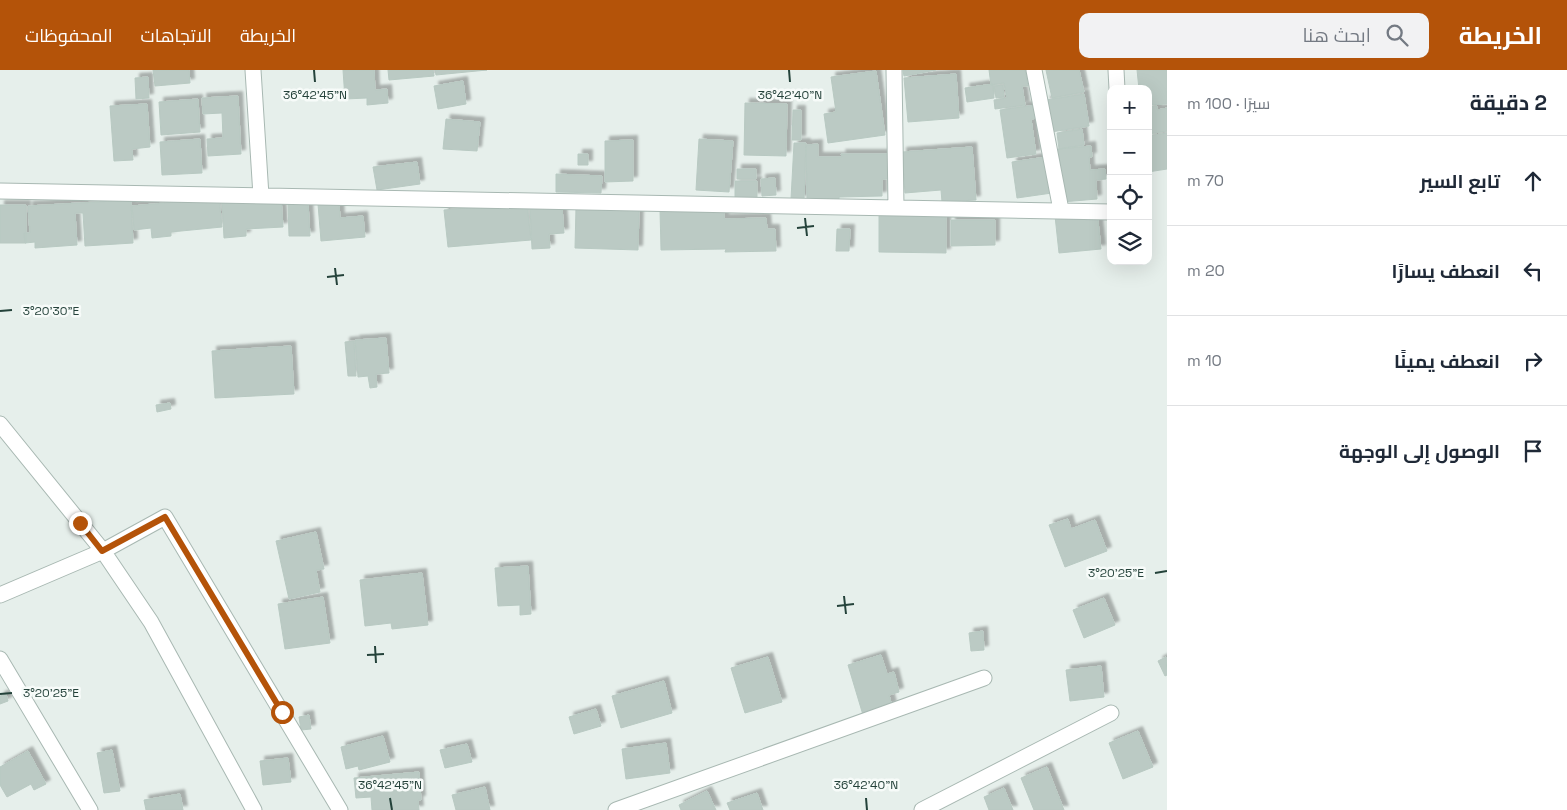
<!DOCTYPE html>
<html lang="ar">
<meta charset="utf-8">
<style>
:root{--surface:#fff;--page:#f2f2f3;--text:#1f2937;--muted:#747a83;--line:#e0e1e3;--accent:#b45309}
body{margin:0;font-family:"Space Grotesk",Cairo,sans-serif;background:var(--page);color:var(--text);direction:rtl}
.controls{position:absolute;right:15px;top:15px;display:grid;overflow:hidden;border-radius:10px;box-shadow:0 5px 20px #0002}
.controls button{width:45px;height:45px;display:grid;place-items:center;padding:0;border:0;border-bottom:1px solid var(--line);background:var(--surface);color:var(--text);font:25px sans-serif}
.stop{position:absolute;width:15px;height:15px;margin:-11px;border:4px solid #b45309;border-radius:50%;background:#fff}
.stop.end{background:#b45309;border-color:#fff;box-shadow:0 1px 5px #0008}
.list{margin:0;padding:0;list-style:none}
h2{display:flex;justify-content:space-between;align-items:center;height:65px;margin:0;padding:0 20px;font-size:21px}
h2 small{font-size:16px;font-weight:400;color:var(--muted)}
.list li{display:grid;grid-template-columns:32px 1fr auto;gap:15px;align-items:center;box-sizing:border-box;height:90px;padding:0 20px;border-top:1px solid var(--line)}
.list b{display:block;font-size:19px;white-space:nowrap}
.list em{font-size:16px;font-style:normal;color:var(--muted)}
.icon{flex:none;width:28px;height:28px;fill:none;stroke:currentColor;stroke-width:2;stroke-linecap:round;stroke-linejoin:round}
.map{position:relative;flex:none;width:1167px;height:740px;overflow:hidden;direction:ltr}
header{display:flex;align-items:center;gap:30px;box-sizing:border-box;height:70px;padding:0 25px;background:var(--accent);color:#fff}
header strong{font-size:24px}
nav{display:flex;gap:28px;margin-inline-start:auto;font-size:18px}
.search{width:350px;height:45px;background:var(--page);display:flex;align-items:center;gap:12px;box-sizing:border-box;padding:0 18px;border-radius:10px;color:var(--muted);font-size:19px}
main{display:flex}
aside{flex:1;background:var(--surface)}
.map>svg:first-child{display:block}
.building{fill:#bbcac4;stroke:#b8c9c2;filter:url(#shadow)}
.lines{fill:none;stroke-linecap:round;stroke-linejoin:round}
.street-casing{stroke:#a8b8b2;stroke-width:17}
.street{stroke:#fff;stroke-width:15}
.route{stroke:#b45309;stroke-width:6}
.ticks{fill:none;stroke:#24423a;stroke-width:2}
.ticks-label{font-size:12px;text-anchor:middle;fill:#24423a;stroke:#f7fbf9;stroke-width:5;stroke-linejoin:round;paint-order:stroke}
</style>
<header>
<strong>الخريطة</strong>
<div class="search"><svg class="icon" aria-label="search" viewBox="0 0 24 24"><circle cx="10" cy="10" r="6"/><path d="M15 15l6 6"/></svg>ابحث هنا</div>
<nav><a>الخريطة</a><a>الاتجاهات</a><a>المحفوظات</a></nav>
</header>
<main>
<aside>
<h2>2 دقيقة<small>سيرًا · 100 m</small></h2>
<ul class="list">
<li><svg class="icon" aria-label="ahead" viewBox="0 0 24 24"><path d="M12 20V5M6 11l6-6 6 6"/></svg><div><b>تابع السير</b></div><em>70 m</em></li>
<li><svg class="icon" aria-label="left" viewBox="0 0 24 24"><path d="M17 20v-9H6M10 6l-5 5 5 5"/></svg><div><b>انعطف يسارًا</b></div><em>20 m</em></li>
<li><svg class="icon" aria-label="right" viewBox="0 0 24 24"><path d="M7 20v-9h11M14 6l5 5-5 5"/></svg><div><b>انعطف يمينًا</b></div><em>10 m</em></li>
<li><svg class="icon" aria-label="arrive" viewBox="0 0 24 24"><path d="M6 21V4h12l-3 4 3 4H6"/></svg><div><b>الوصول إلى الوجهة</b></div></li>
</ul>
</aside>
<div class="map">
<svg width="1167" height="740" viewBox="0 0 1167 740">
<defs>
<filter id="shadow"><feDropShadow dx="4.5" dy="-4.5" stdDeviation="1" flood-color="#0004"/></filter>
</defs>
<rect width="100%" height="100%" fill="#e6efeb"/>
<path class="building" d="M153,0H189L190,13L155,16Z
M343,0H374L375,20L387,19L388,33L367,35V28L345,29Z
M388,0H433L434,6L389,10Z
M435,0H487L436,5Z
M903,0H936L904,6Z
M989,0H1025L1028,16H1022L1025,35L995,39L994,30L1007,28L1004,13L991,15Z
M1046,0H1079L1084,22L1052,28Z
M1137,0H1167V34L1148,35V19H1139Z
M876,1L885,65L828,73L824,44L836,42L831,7Z
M956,4L959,48L908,52L904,8Z
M148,7L149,28L136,29L135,8Z
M463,11L466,34L438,39L434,16Z
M993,14L994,28L967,32L965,18Z
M1003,15L1004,27L996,28L994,16Z
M1084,24L1089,56L1051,62L1046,30Z
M238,26L241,84L208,86L207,69L223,68L222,43L203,44L202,28Z
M198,29L200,62L161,65L159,32Z
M745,33L787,34L786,86L744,85Z
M147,34L150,77L132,79L133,90L114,91L110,36Z
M1036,35L1038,48L1031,49L1036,84L1007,88L1000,40Z
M1157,36V40L1167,38V61L1148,64V37Z
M793,40H801V70H792Z
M446,49L480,52L477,81L443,79Z
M1082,59L1084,75L1059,79L1057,63Z
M1167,63V99L1148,102V66Z
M200,69L202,103L162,105L160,72Z
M699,69L733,71L729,122L696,120Z
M633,70V111L605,112V71Z
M794,73H806L804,130L791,129Z
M818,74V87H842L841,84H893L894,109H882V126L839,127V130H807L806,75Z
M1091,76L1092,87H1089L1090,100L1105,99L1106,109L1096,110L1097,129L1062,132L1058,79Z
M972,77L976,130L942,132L941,120L905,123L902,82Z
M578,84H588V95H578Z
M1046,87L1052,123L1017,128L1012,92Z
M417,92L420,114L377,120L373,97Z
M737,99H756V109H737Z
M556,104L602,106L601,123L556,122Z
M775,108L776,125L762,126L761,109Z
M735,111H757V127H735Z
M219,128L222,157L171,162V166L152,168L151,158L134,160L132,136Z
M281,128L283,157L246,159V166L224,168L222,132Z
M131,130L133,173L85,176L83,143H75L77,175L35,178V172L25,173L24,163H30L28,136Z
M308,133L310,166H289L288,134Z
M339,133L340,148L363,146L365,167L321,171L318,134Z
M527,133L531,170L448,177L444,140Z
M0,135H26V173H0Z
M562,137L564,163L549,164L550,178L532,179L530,139Z
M576,137L639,138L638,180L575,178Z
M724,139V149L766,148L767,159H775L776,181L725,182L726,179L661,180L660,140Z
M1097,142L1101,179L1059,183L1055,146Z
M879,145L946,146V183L879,182Z
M951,150H995V175L951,176Z
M837,159H850L849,181H836Z
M386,268L389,303L376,304L377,317L370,318L368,306L358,307L355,270Z
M354,271L356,306H348L345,272Z
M291,276L294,324L215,328L212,281Z
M170,333L171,339L157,342L156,335Z
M1068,449L1071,459L1095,450L1107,481L1065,497L1049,455Z
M316,462L324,499L316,500L320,522L289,529L276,471Z
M528,496L531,544L520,545V535L498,536L495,498Z
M422,503L428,555L392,559L391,553L365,556L360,510Z
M323,527L330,573L285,579L278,534Z
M1104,528L1115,555L1084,568L1073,540Z
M983,561L984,580L971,581L969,563Z
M881,585L887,604L894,602L899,622L889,625L892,636L863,645L848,595Z
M768,587L782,632L745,643L731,598Z
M1166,587L1167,605L1165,606L1158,591Z
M1101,596L1104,627L1070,631L1066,600Z
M664,611L672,643L621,658L612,626Z
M6,624L8,631L0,634V626Z
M596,639L601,656L574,664L569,647Z
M309,645L311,659L301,660L299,647Z
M1138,661L1153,697L1123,709L1109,673Z
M383,666L390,692L359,700L358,696L346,699L341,677Z
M666,673L670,703L626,709L622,679Z
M467,674L472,692L445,698L440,680Z
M112,680L120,721L104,723L97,683Z
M28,681L46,714L34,720L31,714L7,727L0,715V697Z
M288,688L291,712L263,715L260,691Z
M1047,697L1064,740H1034L1021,708Z
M419,702L421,730H418L419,740H372L371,727L356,728L354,708Z
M485,717L490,740H456L452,725Z
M1004,718L1013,740H989L984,727Z
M707,721L716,740H681L679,735Z
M757,723L763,740H730L727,733Z
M180,724L183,740H146L144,730Z"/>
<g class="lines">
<g class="street-casing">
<path id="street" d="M253,0L261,126
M894,0L896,137
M1034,0L1061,140
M1116,0L1117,19
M0,121L1111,142
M0,354L103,481L151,552L254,740
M0,525L103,481L165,447L340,740
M0,589L90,740
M616,740L984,608
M922,740L1111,643"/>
</g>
<use href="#street" class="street"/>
</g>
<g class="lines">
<path class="route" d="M80,453L102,481L165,447L282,642"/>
</g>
<path class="ticks" d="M314,0L315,12M789,0L790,12M805,148L807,166M797,158L814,156M335,198L337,215M327,207L344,205M0,241L12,240M1155,503L1167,501M844,526L846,544M837,536L854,534M375,576L376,593M367,585L384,584M0,624L12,623M390,728L392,740M866,728L867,740"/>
<g class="ticks-label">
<text x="315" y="29">36°42'45"N</text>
<text x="790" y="29">36°42'40"N</text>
<text x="51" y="245">3°20'30"E</text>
<text x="1116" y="507">3°20'25"E</text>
<text x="51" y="627">3°20'25"E</text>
<text x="390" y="719">36°42'45"N</text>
<text x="866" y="719">36°42'40"N</text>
</g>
</svg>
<div class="controls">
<button>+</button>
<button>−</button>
<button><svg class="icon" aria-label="locate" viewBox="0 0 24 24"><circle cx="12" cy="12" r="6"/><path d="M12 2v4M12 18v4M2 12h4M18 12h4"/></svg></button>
<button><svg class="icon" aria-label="layers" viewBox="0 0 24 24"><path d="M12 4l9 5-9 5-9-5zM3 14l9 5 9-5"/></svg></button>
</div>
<div class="stop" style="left:282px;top:642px"></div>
<div class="stop end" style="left:80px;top:453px"></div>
</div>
</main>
